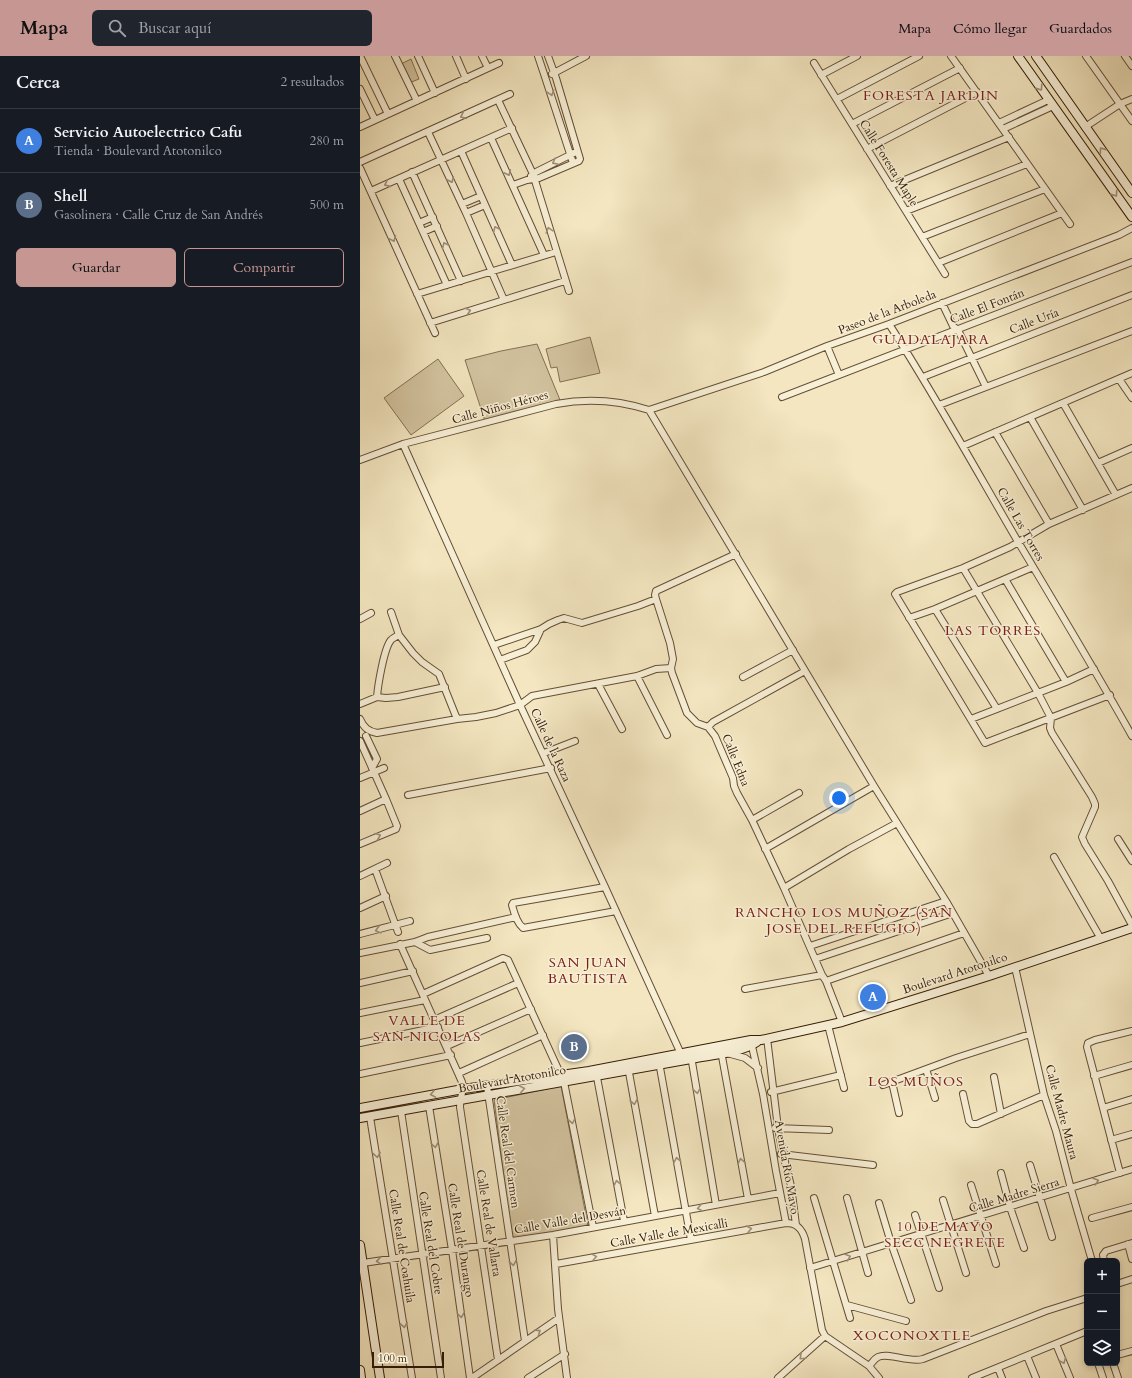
<!DOCTYPE html>
<html lang="es">
<meta charset="utf-8">
<style>
:root{--surface:#171b24;--page:#20242c;--text:#f1f3f6;--muted:#9ea1a6;--line:#363941;--accent:#c59692}
body{margin:0;font-family:Cardo,serif;background:var(--page);color:var(--text)}
.controls{position:absolute;right:12px;bottom:12px;display:grid;overflow:hidden;border-radius:6px;box-shadow:0 2px 6px #0003}
.controls button{width:36px;height:36px;display:grid;place-items:center;padding:0;border:0;border-bottom:1px solid var(--line);background:var(--surface);color:var(--text);font:20px sans-serif}
.scale{position:absolute;left:12px;bottom:10px;width:72px;box-sizing:border-box;padding-left:4px;border:2px solid #361d05;border-top:0;font-size:11px;line-height:14px;white-space:nowrap;color:#361d05;-webkit-text-stroke:3px #f7efd6;paint-order:stroke}
.you{position:absolute;left:479px;top:742px;width:14px;height:14px;margin:-10px;border:3px solid #fff;border-radius:50%;background:#1a73e8;box-shadow:0 0 0 6px #1a73e833}
.badge{display:grid;place-items:center;width:26px;height:26px;border-radius:50%;background:var(--accent);color:#fff;font-size:13px;font-weight:700}
.pin{position:absolute;translate:-50% -50%;border:2px solid #fff;box-shadow:0 1px 4px #0006}
.list{margin:0;padding:0;list-style:none}
h2{display:flex;justify-content:space-between;align-items:center;height:52px;margin:0;padding:0 16px;font-size:17px}
h2 small{font-size:13px;font-weight:400;color:var(--muted)}
.list li{display:grid;grid-template-columns:26px 1fr auto;gap:12px;align-items:center;box-sizing:border-box;height:64px;padding:0 16px;border-top:1px solid var(--line)}
.list b{display:block;font-size:15px;white-space:nowrap}
.list p{margin:0;font-size:13px;white-space:nowrap;color:var(--muted)}
.list em{font-size:13px;font-style:normal;color:var(--muted)}
.actions{display:flex;gap:8px;padding:12px 16px}
.actions a{flex:1;padding:9px 0;border:1px solid var(--accent);border-radius:6px;text-align:center;font-size:14px;color:var(--accent)}
.actions .main{background:var(--accent);color:#111}
.icon{flex:none;width:22px;height:22px;fill:none;stroke:currentColor;stroke-width:2;stroke-linecap:round;stroke-linejoin:round}
.map{position:relative;flex:none;width:772px;height:1322px;overflow:hidden}
header{display:flex;align-items:center;gap:24px;box-sizing:border-box;height:56px;padding:0 20px;background:var(--accent);color:#111}
header strong{font-size:19px}
nav{display:flex;gap:22px;margin-inline-start:auto;font-size:14px}
.search{width:280px;height:36px;background:var(--page);display:flex;align-items:center;gap:10px;box-sizing:border-box;padding:0 14px;border-radius:6px;color:var(--muted);font-size:15px}
main{display:flex}
aside{flex:1;background:var(--surface)}
.map>svg:first-child{display:block}
.green{fill:#d3c4a0;stroke:#847052}
.lines{fill:none;stroke-linecap:round;stroke-linejoin:round}
.street-casing{stroke:#654f34;stroke-width:8}
.secondary-casing{stroke:#361d05;stroke-width:10}
.street{stroke:#f7efd6;stroke-width:6}
.secondary{stroke:#f7efd6;stroke-width:8}
.oneway{stroke:#a09078}
.labels{text-anchor:middle;dominant-baseline:central;stroke-width:3;stroke-linejoin:round;paint-order:stroke}
.street-label{font-size:12px;fill:#361d05;stroke:#f7efd6}
.quarter-label{font-size:14px;letter-spacing:1px;fill:#7a1f14;stroke:#f7efd6}
</style>
<header>
<strong>Mapa</strong>
<div class="search"><svg class="icon" aria-label="search" viewBox="0 0 24 24"><circle cx="10" cy="10" r="6"/><path d="M15 15l6 6"/></svg>Buscar aquí</div>
<nav><a>Mapa</a><a>Cómo llegar</a><a>Guardados</a></nav>
</header>
<main>
<aside>
<h2>Cerca<small>2 resultados</small></h2>
<ul class="list">
<li><span class="badge" style="background:#3f7fe0">A</span><div><b>Servicio Autoelectrico Cafu</b><p>Tienda · Boulevard Atotonilco</p></div><em>280 m</em></li>
<li><span class="badge" style="background:#5c6f8a">B</span><div><b>Shell</b><p>Gasolinera · Calle Cruz de San Andrés</p></div><em>500 m</em></li>
</ul>
<div class="actions"><a class="main">Guardar</a><a>Compartir</a></div>
</aside>
<div class="map">
<svg width="772" height="1322" viewBox="0 0 772 1322">
<rect width="100%" height="100%" fill="#f3e6c0"/>
<filter id="stains"><feTurbulence type="fractalNoise" baseFrequency=".005" numOctaves="4"/><feColorMatrix values="0 0 0 0 .2 0 0 0 0 .09 0 0 0 0 .02 0 0 0 .5 -.17"/></filter>
<radialGradient id="worn" r=".72"><stop offset=".6" stop-color="#630" stop-opacity="0"/><stop offset="1" stop-color="#630" stop-opacity=".3"/></radialGradient>
<path class="green" d="M51,3L59,23L49,27L41,8Z
M230,281L240,317L200,326L197,311L191,312L186,293Z
M177,288L200,344L125,365L105,304L141,295Z
M78,303L104,340L51,379L24,342Z
M201,1030L228,1170L152,1183L134,1044Z"/>
<g class="lines">
<g class="street-casing">
<path id="street" d="M0,0L28,58
M35,0L57,45
M58,0L75,37
M96,0L106,23
M122,0L128,12
M178,0L185,21L213,107
M591,0L710,168
M726,0L772,65
M765,0L772,10
M454,7L585,218
M192,18L226,0
M461,19L497,0
M0,33L15,64
M477,43L559,0
M138,44L173,118L209,235
M639,67L688,44
M492,68L600,12
M0,71L139,7
M725,71L760,48L772,43
M643,73L693,50
M68,76L106,157L144,244
M131,82L184,199
M507,93L617,36
M101,95L152,209
M0,106L150,38
M0,112L75,277
M52,116L101,225
M171,120L176,116L214,97
M39,123L87,229
M153,129L167,124L179,122L219,105L220,103L196,22L188,0
M530,130L649,81
M11,135L152,72
M102,148L121,140
M546,155L667,108
M106,157L125,149
M59,167L73,161
M63,176L77,170
M562,181L685,133
M578,207L702,157
M57,238L196,196
M582,247L593,270L598,274L626,331
M70,267L205,225
M529,268C574,338 615,412 657,484C696,549 735,614 772,680
M467,290L479,319
M563,321L772,239
M759,323L772,342
M422,341L772,206
M703,347L756,439
M579,349L772,275
M289,354L514,730L586,845L629,920
M289,354L404,316L467,290L529,268L759,179L772,172
M670,361L723,454
M635,376L689,468
M43,388L160,649L245,831L321,998
M603,390L772,317
M0,404L43,388L196,348C228,342 258,344 289,354
M738,407L772,392
M376,498L296,535L295,539L296,543L310,587L313,603L311,612L312,617L327,657L337,667L348,671L355,680L373,722L374,730L377,737L392,764L424,832L462,919L466,925L482,966
M603,512L678,637L691,662L690,672L692,677L732,741L735,748V751L722,781L725,788L748,825L772,869
M645,523L706,626
M575,553L637,653
M31,556L39,579L53,597L62,606L79,618L97,663
M549,562L575,553L673,511
M0,563L11,557
M134,589L181,573
M140,604L167,594L175,586L181,573L189,568L198,564L204,562L222,567L278,550L296,543
M277,620L307,679
M383,621L433,594
M238,628L262,673
M750,639L625,687L535,538L537,536L603,512L650,491L689,468L772,432
M17,641L26,642L38,641L85,631
M0,648L17,641C18,629 24,592 31,584C33,582 37,580 39,579
M0,663C4,672 8,675 17,677L97,663L116,661L136,657L160,649L172,640L277,620L296,613L311,612
M611,663L706,626L734,613
M348,671L353,666L445,615
M6,680L17,703L12,712
M0,685L26,743L37,770L36,773L0,788
M184,697L215,685
M0,722L24,712
M48,739L191,712
M0,755L26,743
M392,764L439,737
M758,783L772,805
M405,793L514,730
M694,801L741,883
M15,813L38,876
M0,820L27,807
M245,831L153,847L152,849C154,857 157,867 163,872L256,855
M424,832L489,793L537,767
M0,852L26,840
M0,878L50,865
M55,886L70,894L127,882
M40,888L102,1026C104,1035 100,1042 100,1051L138,1304
M450,890L586,845
M0,897L55,886L68,881L156,861
M455,903L593,857
M655,911L684,1039L696,1075L711,1133L732,1205
M466,925L604,877
M0,927L53,915
M385,933L462,919
M63,938L143,902L148,904L204,1026L233,1171
M0,957L65,944
M74,964L158,927
M468,969L484,1032
M407,982L418,1072L423,1098L431,1130L436,1169
M391,986L403,1038L416,1115L426,1167
M0,987L78,971
M87,990L171,953
M361,995L388,1143
M367,997L385,1002L398,1012
M331,1000L356,1149
M299,1006L331,1184
M268,1011L295,1160
M566,1013L575,1042
M236,1016L264,1165
M99,1017L183,979
M0,1018L91,999
M734,1020L772,1009
M634,1021L641,1058
M532,1026L539,1057
M523,1029L596,1002L670,978
M127,1030L165,1285
M411,1036L481,1019
M603,1038L609,1065L612,1068H617L684,1039
M69,1050L92,1194L110,1322
M743,1052L772,1043
M41,1055L81,1322
M10,1061L52,1322
M415,1072L469,1074
M751,1084L772,1078
M421,1098L513,1109
M670,1109L692,1181
M641,1117L650,1151L664,1192
M760,1117L727,991L728,987L735,984L772,975
M611,1129L636,1208
M454,1142L490,1262
M487,1142L508,1217
M583,1144L606,1217
M519,1147L531,1187L551,1244
M555,1159L579,1232
M732,1162L772,1151
M193,1179L198,1253L207,1322
M768,1188L772,1203
M744,1205L743,1199L746,1195L772,1187
M3,1207L193,1179L420,1137
M196,1208L426,1167C437,1167 442,1173 445,1183L462,1274L465,1280L509,1310L519,1322
M450,1212L772,1113
M757,1228L772,1223
M487,1249L546,1265
M696,1288L710,1322
M757,1299L772,1295
M667,1300L676,1322
M738,1307L743,1322
M753,1307L758,1322
M509,1310C512,1307 514,1303 518,1301C528,1296 549,1307 563,1303L686,1255L727,1242
M638,1312L642,1322
M112,1322L199,1262
M168,1322L205,1298
M418,1322L465,1280
M612,1322L727,1275"/>
</g>
<g class="secondary-casing">
<path id="secondary" d="M658,0L772,161
M676,0L772,137
M0,1052L103,1033L229,1015L391,984H401L482,966L629,920L772,872
M0,1062L331,1003C351,999 381,997 397,986
M0,1189L20,1322
M0,1314L1,1322"/>
</g>
<use href="#street" class="street"/>
<use href="#secondary" class="secondary"/>
</g>
<defs><path id="oneway-chevron" d="M-2-3.5L2.5 0L-2 3.5" fill="none" stroke-width="1.6" stroke-linecap="round" stroke-linejoin="round"/></defs>
<g class="oneway">
<use href="#oneway-chevron" transform="translate(680 32) rotate(55)"/>
<use href="#oneway-chevron" transform="translate(191 37) rotate(72)"/>
<use href="#oneway-chevron" transform="translate(103 60) rotate(155)"/>
<use href="#oneway-chevron" transform="translate(742 94) rotate(-125)"/>
<use href="#oneway-chevron" transform="translate(195 106) rotate(153)"/>
<use href="#oneway-chevron" transform="translate(148 117) rotate(65)"/>
<use href="#oneway-chevron" transform="translate(91 124) rotate(65)"/>
<use href="#oneway-chevron" transform="translate(27 128) rotate(156)"/>
<use href="#oneway-chevron" transform="translate(755 138) rotate(55)"/>
<use href="#oneway-chevron" transform="translate(136 173) rotate(-114)"/>
<use href="#oneway-chevron" transform="translate(189 174) rotate(-107)"/>
<use href="#oneway-chevron" transform="translate(33 183) rotate(66)"/>
<use href="#oneway-chevron" transform="translate(85 189) rotate(-114)"/>
<use href="#oneway-chevron" transform="translate(108 255) rotate(-17)"/>
<use href="#oneway-chevron" transform="translate(18 780) rotate(-23)"/>
<use href="#oneway-chevron" transform="translate(18 874) rotate(165)"/>
<use href="#oneway-chevron" transform="translate(162 1033) rotate(-10)"/>
<use href="#oneway-chevron" transform="translate(337 1035) rotate(80)"/>
<use href="#oneway-chevron" transform="translate(73 1038) rotate(170)"/>
<use href="#oneway-chevron" transform="translate(274 1046) rotate(80)"/>
<use href="#oneway-chevron" transform="translate(212 1065) rotate(79)"/>
<use href="#oneway-chevron" transform="translate(75 1089) rotate(81)"/>
<use href="#oneway-chevron" transform="translate(17 1099) rotate(81)"/>
<use href="#oneway-chevron" transform="translate(317 1104) rotate(-100)"/>
<use href="#oneway-chevron" transform="translate(381 1105) rotate(-101)"/>
<use href="#oneway-chevron" transform="translate(736 1125) rotate(-18)"/>
<use href="#oneway-chevron" transform="translate(257 1127) rotate(-101)"/>
<use href="#oneway-chevron" transform="translate(340 1152) rotate(168)"/>
<use href="#oneway-chevron" transform="translate(389 1173) rotate(-11)"/>
<use href="#oneway-chevron" transform="translate(234 1201) rotate(-10)"/>
<use href="#oneway-chevron" transform="translate(488 1201) rotate(-19)"/>
<use href="#oneway-chevron" transform="translate(19 1205) rotate(172)"/>
<use href="#oneway-chevron" transform="translate(153 1207) rotate(81)"/>
<use href="#oneway-chevron" transform="translate(101 1259) rotate(82)"/>
<use href="#oneway-chevron" transform="translate(44 1269) rotate(81)"/>
<use href="#oneway-chevron" transform="translate(178 1276) rotate(-34)"/>
<use href="#oneway-chevron" transform="translate(442 1301) rotate(137)"/>
<use href="#oneway-chevron" transform="translate(703 1305) rotate(68)"/>
</g>
<g class="labels">
<g class="street-label">
<text transform="translate(529 107) rotate(58)">Calle Foresta Maple</text>
<text transform="translate(627 250) rotate(-21)">Calle El Fontán</text>
<text transform="translate(527 256) rotate(-21)">Paseo de la Arboleda</text>
<text transform="translate(674 265) rotate(-21)">Calle Uría</text>
<text transform="translate(140 351) rotate(-15)">Calle Niños Héroes</text>
<text transform="translate(661 468) rotate(60)">Calle Las Torres</text>
<text transform="translate(191 689) rotate(65)">Calle de la Raza</text>
<text transform="translate(376 704) rotate(68)">Calle Edna</text>
<text transform="translate(595 917) rotate(-18)">Boulevard Atotonilco</text>
<text transform="translate(152 1023) rotate(-10)">Boulevard Atotonilco</text>
<text transform="translate(702 1056) rotate(75)">Calle Madre Maura</text>
<text transform="translate(148 1096) rotate(82)">Calle Real del Carmen</text>
<text transform="translate(427 1111) rotate(80)">Avenida Río Mayo</text>
<text transform="translate(654 1139) rotate(-17)">Calle Madre Sierra</text>
<text transform="translate(210 1164) rotate(-10)">Calle Valle del Desván</text>
<text transform="translate(129 1167) rotate(81)">Calle Real de Vallarta</text>
<text transform="translate(309 1177) rotate(-10)">Calle Valle de Mexicalli</text>
<text transform="translate(101 1184) rotate(81)">Calle Real de Durango</text>
<text transform="translate(71 1187) rotate(81)">Calle Real del Cobre</text>
<text transform="translate(42 1190) rotate(81)">Calle Real de Coahuila</text>
</g>
<g class="quarter-label">
<text x="571" y="39">FORESTA JARDIN</text>
<text x="571" y="283">GUADALAJARA</text>
<text x="633" y="574">LAS TORRES</text>
<text x="484" y="856">RANCHO LOS MUÑOZ (SAN<tspan x="484" dy="16">JOSE DEL REFUGIO)</tspan></text>
<text x="228" y="906">SAN JUAN<tspan x="228" dy="16">BAUTISTA</tspan></text>
<text x="67" y="964">VALLE DE<tspan x="67" dy="16">SAN NICOLAS</tspan></text>
<text x="556" y="1025">LOS MUÑOS</text>
<text x="585" y="1170">10 DE MAYO<tspan x="585" dy="16">SECC NEGRETE</tspan></text>
<text x="552" y="1279">XOCONOXTLE</text>
</g>
</g>
<rect width="100%" height="100%" filter="url(#stains)"/>
<rect width="100%" height="100%" fill="url(#worn)"/>
</svg>
<div class="controls">
<button>+</button>
<button>−</button>
<button><svg class="icon" aria-label="layers" viewBox="0 0 24 24"><path d="M12 4l9 5-9 5-9-5zM3 14l9 5 9-5"/></svg></button>
</div>
<div class="scale">100 m</div>
<div class="you"></div>
<div class="pin badge" style="left:513px;top:941px;background:#3f7fe0">A</div>
<div class="pin badge" style="left:214px;top:991px;background:#5c6f8a">B</div>
</div>
</main>
